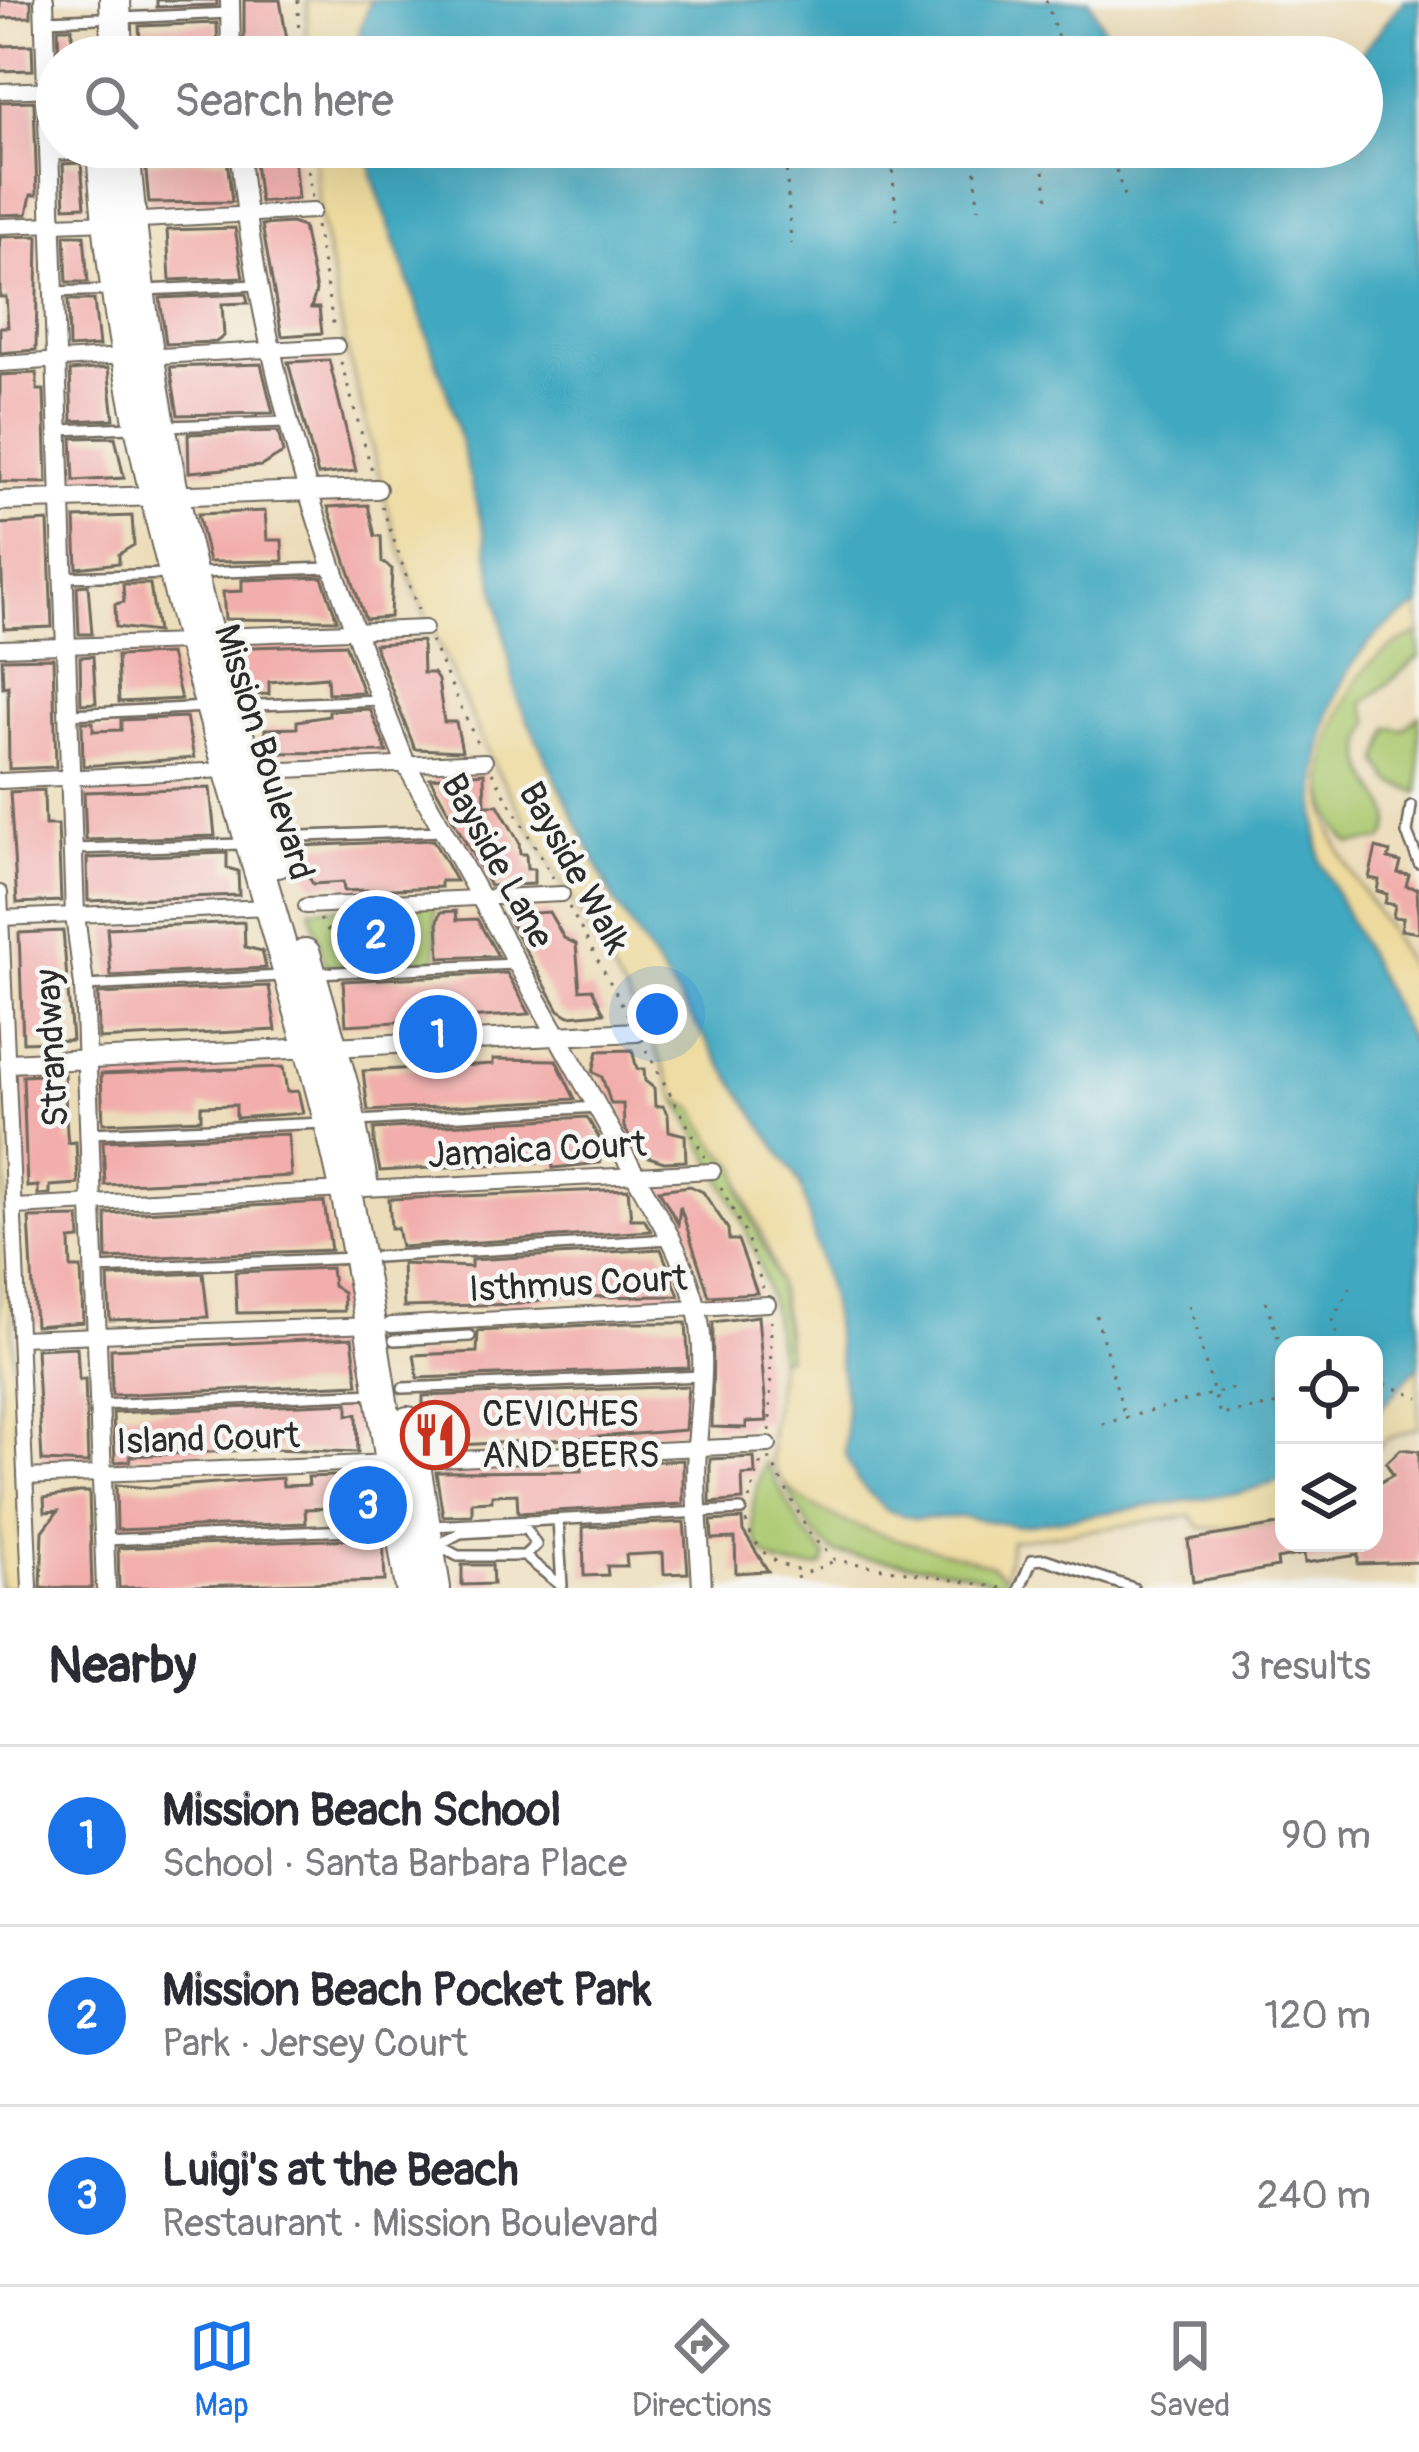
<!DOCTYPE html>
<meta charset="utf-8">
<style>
:root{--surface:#fff;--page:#f7f7f7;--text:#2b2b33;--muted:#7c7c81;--line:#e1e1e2;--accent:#1a73e8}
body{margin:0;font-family:Pangolin,sans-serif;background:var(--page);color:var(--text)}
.controls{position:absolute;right:36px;bottom:36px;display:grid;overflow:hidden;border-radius:24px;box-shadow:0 12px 48px #0002}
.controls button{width:108px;height:108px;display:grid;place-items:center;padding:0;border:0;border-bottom:3px solid var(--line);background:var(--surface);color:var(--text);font:60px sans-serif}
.you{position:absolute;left:657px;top:1014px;width:42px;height:42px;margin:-30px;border:9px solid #fff;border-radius:50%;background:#1a73e8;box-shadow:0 0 0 18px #1a73e833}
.badge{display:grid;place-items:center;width:78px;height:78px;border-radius:50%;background:var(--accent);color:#fff;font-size:39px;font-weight:700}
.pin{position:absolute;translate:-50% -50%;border:6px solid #fff;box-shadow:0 3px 12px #0006}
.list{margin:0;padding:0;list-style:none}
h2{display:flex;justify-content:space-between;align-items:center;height:156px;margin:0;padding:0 48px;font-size:51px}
h2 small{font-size:39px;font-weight:400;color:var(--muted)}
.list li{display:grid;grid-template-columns:78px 1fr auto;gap:36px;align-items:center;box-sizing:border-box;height:180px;padding:0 48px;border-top:3px solid var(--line)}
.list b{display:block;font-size:45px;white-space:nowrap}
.list p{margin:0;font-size:39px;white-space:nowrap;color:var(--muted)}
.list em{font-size:39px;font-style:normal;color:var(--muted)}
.icon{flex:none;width:66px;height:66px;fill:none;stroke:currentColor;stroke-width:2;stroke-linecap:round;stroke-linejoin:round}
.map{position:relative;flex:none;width:1419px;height:1588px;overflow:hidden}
.search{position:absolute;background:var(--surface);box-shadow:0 12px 48px #0002;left:36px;right:36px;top:36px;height:132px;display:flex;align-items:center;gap:30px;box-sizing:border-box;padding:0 42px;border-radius:66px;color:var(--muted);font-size:45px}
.sheet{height:696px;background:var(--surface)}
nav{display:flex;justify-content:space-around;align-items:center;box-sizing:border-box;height:168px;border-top:3px solid var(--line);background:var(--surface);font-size:33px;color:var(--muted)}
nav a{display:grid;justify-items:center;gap:6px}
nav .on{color:var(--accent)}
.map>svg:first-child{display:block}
.green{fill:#acc96f;stroke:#6c7a4d;stroke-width:3}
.sand{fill:#eeda9e;stroke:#8c8264;stroke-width:3}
.water{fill:#40a8c0;stroke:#366a76;stroke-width:3}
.building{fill:#f2aeac}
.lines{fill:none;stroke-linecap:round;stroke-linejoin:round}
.service-casing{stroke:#6f695d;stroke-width:14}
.pedestrian-casing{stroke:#6f695d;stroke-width:18}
.minor-casing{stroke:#6f695d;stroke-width:22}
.primary-casing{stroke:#6f695d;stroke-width:34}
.path{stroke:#6f695d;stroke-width:3;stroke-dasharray:3 9;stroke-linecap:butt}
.service{stroke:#fff;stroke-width:9}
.pedestrian{stroke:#fff;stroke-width:14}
.minor{stroke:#fff;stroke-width:18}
.primary{stroke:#fff;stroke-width:30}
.labels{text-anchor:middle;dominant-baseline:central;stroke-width:9;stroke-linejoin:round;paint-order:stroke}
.street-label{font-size:36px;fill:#2b2b2b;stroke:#f6f6f2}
.poi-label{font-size:36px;fill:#2b2b2b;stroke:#f6f6f2;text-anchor:start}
</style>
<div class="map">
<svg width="1419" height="1588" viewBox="0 0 1419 1588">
<rect width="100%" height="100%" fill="#f6f6f2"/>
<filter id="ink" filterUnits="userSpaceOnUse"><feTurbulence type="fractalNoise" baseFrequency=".00833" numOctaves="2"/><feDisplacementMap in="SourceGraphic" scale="24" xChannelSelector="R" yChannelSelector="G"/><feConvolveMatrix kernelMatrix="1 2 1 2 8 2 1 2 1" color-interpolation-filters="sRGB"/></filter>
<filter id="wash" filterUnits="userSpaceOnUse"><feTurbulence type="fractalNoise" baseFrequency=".004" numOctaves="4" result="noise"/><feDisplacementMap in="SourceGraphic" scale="48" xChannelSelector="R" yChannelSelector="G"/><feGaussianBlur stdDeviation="2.7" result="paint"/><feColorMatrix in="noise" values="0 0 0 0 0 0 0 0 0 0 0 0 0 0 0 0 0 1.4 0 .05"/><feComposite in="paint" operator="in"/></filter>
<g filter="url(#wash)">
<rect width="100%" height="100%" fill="#ecddba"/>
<path class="green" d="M1419,634V657L1363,704L1371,722C1339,785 1413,801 1383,840L1351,844C1299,797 1329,685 1383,648C1392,641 1408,638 1419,634Z
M1419,715V793L1391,782L1379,762L1389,728L1404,730Z
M434,903L437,961L326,966L310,909Z
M677,1099L694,1108L717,1147L738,1167L741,1193L778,1282L787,1356L779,1360C772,1261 725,1184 677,1099Z
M765,1462L804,1532L826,1556L823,1566C743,1577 743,1518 765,1462Z
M787,1489L847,1521L991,1565L1005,1577L1001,1585L966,1572L835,1553L814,1534Z"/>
<path class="sand" d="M307,0H371L358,37V57H307Z
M314,147H368L373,179L742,1072L812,1210L1284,1472V1523L1201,1529L1191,1516L1011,1541L1005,1577L991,1565C938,1547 787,1523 772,1461C767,1438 778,1386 779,1360L787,1356C787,1319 780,1285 768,1250C758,1220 742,1198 738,1167L717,1147L694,1108L677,1099L650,1036L493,764L417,596L392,525L345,342L319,210Z
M1419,587V634C1373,652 1358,671 1339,716C1288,838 1377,885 1417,987C1419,1004 1419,1032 1419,1051L1372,978L1306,836L1325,656Z
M0,1050L23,1588H0Z
M1419,1315V1428L1387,1439L1374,1451V1392Z"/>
<path class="water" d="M371,0H1089L1119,57H358V37Z
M1404,0H1419V607C1322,652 1309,768 1320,861L1419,1058V1365L1374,1416V1345H1284V1480L1244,1492L1018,1526L963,1517L916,1519L885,1510L857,1480L845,1455L846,1403L830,1300L800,1183L613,899L517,698L485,537L450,401L373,179L368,147H1362L1358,57Z"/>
<g id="blocks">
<path class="building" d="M0,0H31V17L0,18Z
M157,0H217V5L157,7Z
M244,0H280L290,57L244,55Z
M217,23L218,57H141L139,26Z
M58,28H72V57H59Z
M32,45L33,70L0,71V46Z
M34,101L37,195H31L27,214L0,215V102Z
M253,147H293L298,199L260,202Z
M227,159L232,202L149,203L145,162Z
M81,163L85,206L65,207L63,164Z
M291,223L303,227L316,291L311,308H319L322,333L282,336L262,225Z
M235,228L243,277L170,280L167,230Z
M65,235H84L88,282H67Z
M38,236L36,350L0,353V327H8L6,297H0V237Z
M246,294L248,303L222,304L224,336L216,342L166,344L160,298Z
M68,300H94L99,346L69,348Z
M329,360L356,471L318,475L288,362Z
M261,364L273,413L178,415L170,367Z
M108,368L114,419L72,421L70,371Z
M37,373V390H44L47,483L0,482V375Z
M278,431L283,453L261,466L189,472L188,434Z
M115,437L124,478L74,481L72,438Z
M368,505L375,536H381L382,562L392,569L390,617L365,619L328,507Z
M265,511L267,540H282L283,561L209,562L198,514Z
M132,516L134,545L119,554V563L77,568L75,518Z
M48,521L52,627L4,629L0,524Z
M322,577L337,620L225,619L223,592L242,591V580Z
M123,584H150L157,632L116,627L115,604L124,602Z
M88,585L92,634H79L77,586Z
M422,641L423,673H433L438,680L444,722H456L462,751L415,749L374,644Z
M345,644L363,692L328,693L327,677L269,682V694L246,695L233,653L252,647Z
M170,654L181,699L119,702L117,656Z
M93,656L96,703L81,704L80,657Z
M53,658L56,767L9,769L8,686L3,687L2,659Z
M370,709L387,752L265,753V729L297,728V721L329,716V711Z
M186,717L194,758L83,766L82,722H93V731L121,730V720Z
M484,773L485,805H498L519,842L520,854H526L527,869H534V884L490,886L430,778Z
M210,788L215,836L86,840L84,792Z
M44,790L45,825H58L61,901L17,903L10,792Z
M433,840L456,881H441V887L344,891L343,882L313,884L301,864L300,846Z
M1376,848L1390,852L1388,859L1401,862L1398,873L1409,875L1406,886L1417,888L1419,933L1401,930L1403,918L1393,917L1395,905L1385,903L1387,894L1377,891L1379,880L1369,878Z
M227,853V868L238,871L239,895L88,901L87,858Z
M456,911L457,920L477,919L498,956L440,958L438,921L441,912Z
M549,912L564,938L576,944L580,990L592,989L604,1013L569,1016L559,1010L506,915Z
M389,917L401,920L419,943L402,957L385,935L383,922Z
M244,922L245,947L262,951L266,968L111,976L107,928Z
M63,931L72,1040L23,1042L19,933Z
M507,973L530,1014L346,1025L343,981Z
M269,986L276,1030L99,1039L98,994Z
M632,1050L637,1069H644L645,1081L654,1088L655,1106H663L668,1115L669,1131L685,1135L686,1161L664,1162L639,1154L624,1127L623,1104H611L602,1077L593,1072L598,1051Z
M493,1059L556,1060L575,1099L368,1111L363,1071L493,1064Z
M283,1067L287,1092L298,1091L303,1113L236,1118V1105L201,1106V1119L103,1123L101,1074Z
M64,1074L67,1133L68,1143L76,1142L78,1184L50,1186V1194L38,1195V1186L27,1187L23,1076Z
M587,1117L599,1138L600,1163L553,1168L552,1161L380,1171L374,1142V1129Z
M288,1134L291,1176L105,1185L103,1141Z
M690,1186L703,1192L728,1229L729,1240H738L757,1293L709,1296L680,1206L678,1224L659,1190Z
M628,1189L631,1219H644L651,1231L401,1247L397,1228H391L389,1199Z
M324,1202L331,1250L107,1259L106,1214Z
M79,1217L80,1239L70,1240L71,1268H81L83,1322L35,1326L29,1218Z
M661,1249L679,1296L556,1297L520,1304L404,1307L402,1264L471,1267V1260Z
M331,1268L333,1286L343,1292L344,1311L237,1313L235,1272Z
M203,1273L208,1317L110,1320L108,1277Z
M758,1316L767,1421L746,1422V1428L712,1427L713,1322Z
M627,1323H686L689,1368L418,1378L414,1355L477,1352L478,1331Z
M352,1338L358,1384L112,1395L111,1349Z
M77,1347L79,1380L85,1379L88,1463L42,1461L36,1349Z
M688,1386L685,1430L585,1438L441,1446L431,1443L423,1409V1396Z
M348,1403V1415L357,1414L358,1452L271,1449L130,1456V1461L115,1462L113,1413Z
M1401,1449L1419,1451V1562L1358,1564V1555L1305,1563L1304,1554L1277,1559L1278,1567L1193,1582L1188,1540L1284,1524V1543H1374V1486L1393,1475L1386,1463Z
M754,1457L755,1474L742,1475L743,1500L710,1503V1459Z
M683,1460V1504L518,1513L517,1494L492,1495V1501L472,1502V1515L443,1516L436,1472L582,1471V1465Z
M360,1475H373L380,1520L334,1522L333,1508L305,1509L306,1523L117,1530L116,1485L150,1488L282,1478L283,1486L309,1485L308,1477Z
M80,1492H89L92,1588H41L43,1531L58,1511L45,1512L44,1498Z
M742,1519L743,1531L768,1571L736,1573L735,1538L712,1539L711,1521Z
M684,1522L688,1573L664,1574L663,1553L626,1555L627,1566H607L608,1575L584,1576L583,1527Z
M383,1538L385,1581L119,1588L118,1548Z
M462,1565H492L493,1584L462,1585Z"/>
</g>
</g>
<g filter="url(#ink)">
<use href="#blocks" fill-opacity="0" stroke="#6f695d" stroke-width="3"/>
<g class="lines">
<g class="service-casing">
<path id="service" d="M121,18L230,13
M45,20L98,18
M130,154L239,149
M48,155L96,154
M143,290L257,285
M51,292L112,290
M165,426L286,422
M60,430L132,427
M198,573L328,568
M65,577L168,574
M235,706L380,700
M70,714L207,707
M1411,806L1407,833L1419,863
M276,837L442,831
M74,849L242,844
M316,973L515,964
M84,986L283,976
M358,1121L598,1107
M90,1133L325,1123
M377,1257L671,1239
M96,1269L354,1258
M394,1340L470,1336
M403,1388L703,1376
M98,1405L375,1393
M558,1520L562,1586
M432,1526L741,1510
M104,1540L398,1528
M436,1546L460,1533L526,1529L536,1545L524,1556
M439,1546L458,1556H524L562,1586
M1020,1588L1032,1560L1045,1559L1133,1588"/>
</g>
<g class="pedestrian-casing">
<path id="pedestrian" d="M0,91L57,89
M141,220L313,211
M0,226L109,222
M160,356L337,346
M0,364L123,356
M221,636L425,628
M0,648L188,642
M263,771L485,761
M0,781L226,770
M0,893L30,1588
M306,906L562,894
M1,918L270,907
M364,1189L713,1171
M15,1207L345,1190
M391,1325L768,1304
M19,1338L372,1325
M414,1461L769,1445
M25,1477L392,1462"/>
</g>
<g class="minor-casing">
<path id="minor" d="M44,0L75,915L84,986L106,1588
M230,0L231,57
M239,147C260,368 324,560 406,764L671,1239C712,1323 703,1360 697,1448C694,1494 700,1542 702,1588
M0,501L377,489
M9,1063L637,1032"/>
</g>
<g class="primary-casing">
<path id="primary" d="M115,0L117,57
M102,147C122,487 247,797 330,1124C369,1277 384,1433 411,1588
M124,147C138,314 164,481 210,643C231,716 256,789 278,862
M305,954L344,1090L362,1181
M408,1422L435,1588"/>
</g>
<path class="path" d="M298,0L299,57
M1046,0L1062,51
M1050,57L1113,35
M305,147L312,199
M785,147L791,244
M890,147L897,220
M974,147L978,209
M1041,147L1048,201
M1109,147L1124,196
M316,226L334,329
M341,362L373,474
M382,506L418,610
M431,641L479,747
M492,772L553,878
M569,907L628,1015
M320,919L337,943C369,957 398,947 413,916
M646,1050L705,1157
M721,1187L747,1237L763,1288
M1266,1301L1284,1356
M1189,1305L1220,1415L1284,1403
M1096,1315L1125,1417
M1339,1345L1333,1319L1350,1288
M1374,1379L1419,1398
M1102,1424L1234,1388
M770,1431L771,1321
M769,1458L811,1536L835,1560L1002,1588
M749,1500L762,1458
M746,1521C755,1556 783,1569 816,1573
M796,1578L834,1561"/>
<use href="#service" class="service"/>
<use href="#pedestrian" class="pedestrian"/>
<use href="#minor" class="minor"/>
<use href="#primary" class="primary"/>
</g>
</g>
<defs>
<g id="restaurant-ring" transform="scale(3.45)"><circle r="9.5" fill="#f6f6f2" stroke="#c8321e" stroke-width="1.5"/><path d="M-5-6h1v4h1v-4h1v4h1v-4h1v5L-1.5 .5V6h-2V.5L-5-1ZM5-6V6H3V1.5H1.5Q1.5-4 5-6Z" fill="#c8321e"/></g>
</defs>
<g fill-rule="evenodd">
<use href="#restaurant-ring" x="435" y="1435"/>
</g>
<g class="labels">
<g class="street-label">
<text transform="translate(264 752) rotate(73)">Mission Boulevard</text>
<text transform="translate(497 861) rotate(61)">Bayside Lane</text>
<text transform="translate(574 868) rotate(61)">Bayside Walk</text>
<text transform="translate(52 1048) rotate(-93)">Strandway</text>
<text transform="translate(537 1150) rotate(-3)">Jamaica Court</text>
<text transform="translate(578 1284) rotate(-3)">Isthmus Court</text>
<text transform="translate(208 1439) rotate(-2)">Island Court</text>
</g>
<g class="poi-label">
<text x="482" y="1414">CEVICHES<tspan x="482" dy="41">AND BEERS</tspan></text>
</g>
</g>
</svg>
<div class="controls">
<button><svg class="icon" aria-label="locate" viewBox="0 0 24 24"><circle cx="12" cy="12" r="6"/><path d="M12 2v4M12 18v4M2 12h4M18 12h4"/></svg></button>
<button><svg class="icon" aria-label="layers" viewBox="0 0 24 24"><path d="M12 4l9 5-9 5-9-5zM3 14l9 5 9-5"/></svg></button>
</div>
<div class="you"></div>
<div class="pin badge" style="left:438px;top:1034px">1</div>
<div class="pin badge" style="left:376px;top:935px">2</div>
<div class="pin badge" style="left:368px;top:1505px">3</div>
<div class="search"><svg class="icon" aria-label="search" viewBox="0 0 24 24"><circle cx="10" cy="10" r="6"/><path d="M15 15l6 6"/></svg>Search here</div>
</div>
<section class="sheet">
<h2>Nearby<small>3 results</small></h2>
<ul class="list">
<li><span class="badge">1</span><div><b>Mission Beach School</b><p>School · Santa Barbara Place</p></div><em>90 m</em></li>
<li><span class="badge">2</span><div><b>Mission Beach Pocket Park</b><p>Park · Jersey Court</p></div><em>120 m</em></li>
<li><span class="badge">3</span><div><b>Luigi's at the Beach</b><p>Restaurant · Mission Boulevard</p></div><em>240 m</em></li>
</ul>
</section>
<nav>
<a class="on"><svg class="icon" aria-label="map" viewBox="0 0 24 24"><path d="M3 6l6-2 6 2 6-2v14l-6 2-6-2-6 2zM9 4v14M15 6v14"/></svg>Map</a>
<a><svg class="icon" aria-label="directions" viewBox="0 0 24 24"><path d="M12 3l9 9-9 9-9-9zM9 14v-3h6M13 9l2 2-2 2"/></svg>Directions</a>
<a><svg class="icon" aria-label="saved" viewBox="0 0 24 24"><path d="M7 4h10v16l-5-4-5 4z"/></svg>Saved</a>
</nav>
